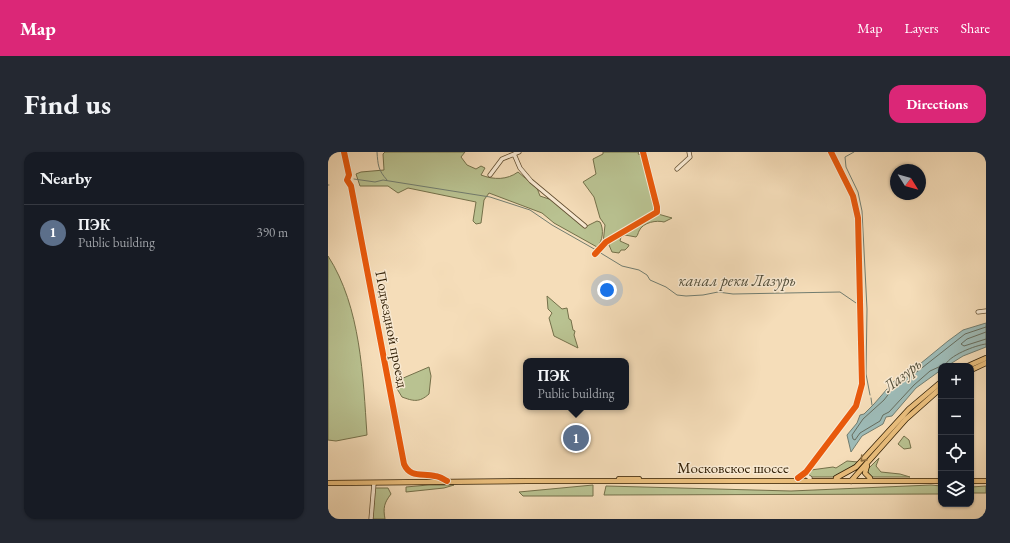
<!DOCTYPE html>
<meta charset="utf-8">
<style>
:root{--surface:#171b24;--page:#242831;--text:#f1f3f6;--muted:#9ea1a6;--line:#363941;--accent:#db2777}
body{margin:0;font-family:"EB Garamond",serif;background:var(--page);color:var(--text)}
.controls{position:absolute;right:12px;bottom:12px;display:grid;overflow:hidden;border-radius:8px;box-shadow:0 1px 3px #0004}
.controls button{width:36px;height:36px;display:grid;place-items:center;padding:0;border:0;border-bottom:1px solid var(--line);background:var(--surface);color:var(--text);font:20px sans-serif}
.compass{position:absolute;left:562px;top:12px;width:36px;height:36px;border-radius:50%;background:var(--surface);box-shadow:0 1px 3px #0004;rotate:127deg}
.you{position:absolute;left:279px;top:138px;width:14px;height:14px;margin:-10px;border:3px solid #fff;border-radius:50%;background:#1a73e8;box-shadow:0 0 0 6px #1a73e833}
.badge{display:grid;place-items:center;width:26px;height:26px;border-radius:50%;background:var(--accent);color:#fff;font-size:13px;font-weight:700}
.pin{position:absolute;translate:-50% -50%;border:2px solid #fff;box-shadow:0 1px 4px #0006}
.popup{position:absolute;left:195px;top:206px;width:106px;height:52px;box-sizing:border-box;display:grid;place-content:center;border-radius:8px;background:var(--surface);filter:drop-shadow(0 1px 3px #0005);font-size:13px;white-space:nowrap;color:var(--muted)}
.popup b{font-size:15px;color:var(--text)}
.popup::after{content:'';position:absolute;left:50%;top:100%;margin-left:-8px;border:8px solid transparent;border-top-color:var(--surface)}
.list{margin:0;padding:0;list-style:none}
h2{display:flex;justify-content:space-between;align-items:center;height:52px;margin:0;padding:0 16px;font-size:17px}
h2 small{font-size:13px;font-weight:400;color:var(--muted)}
.list li{display:grid;grid-template-columns:26px 1fr auto;gap:12px;align-items:center;box-sizing:border-box;height:56px;padding:0 16px;border-top:1px solid var(--line)}
.list b{display:block;font-size:15px;white-space:nowrap}
.list p{margin:0;font-size:13px;white-space:nowrap;color:var(--muted)}
.list em{font-size:13px;font-style:normal;color:var(--muted)}
.icon{flex:none;width:22px;height:22px;fill:none;stroke:currentColor;stroke-width:2;stroke-linecap:round;stroke-linejoin:round}
.map{position:relative;flex:none;width:658px;height:367px;overflow:hidden;border-radius:12px}
header{display:flex;align-items:center;gap:24px;box-sizing:border-box;height:56px;padding:0 20px;background:var(--accent);color:#fff}
header strong{font-size:19px}
nav{display:flex;gap:22px;margin-inline-start:auto;font-size:14px}
.intro{display:flex;align-items:center;justify-content:space-between;box-sizing:border-box;height:96px;padding:0 24px}
h1{margin:0;font-size:28px}
.button{padding:10px 18px;border-radius:12px;background:var(--accent);color:#fff;font-size:14px;font-weight:700}
main{display:flex;gap:24px;padding:0 24px}
aside{flex:1;background:var(--surface);border-radius:12px;box-shadow:0 1px 3px #0004}
.map>svg:first-child{display:block}
.green{fill:#b9c291;stroke:#74704a}
.water{fill:#9dbab6;stroke:#717c6f}
.lines{fill:none;stroke-linecap:round;stroke-linejoin:round}
.shore{stroke:#666c5d;stroke-width:1}
.stream{stroke:#717c6f;stroke-width:1}
.minor-casing{stroke:#614e31;stroke-width:5}
.major-casing{stroke:#301e04;stroke-width:6}
.minor{stroke:#f8e9d2;stroke-width:3.5}
.major{stroke:#eabe7c;stroke-width:4.5}
.cycleway-casing{stroke:#f8e9d2;stroke-width:8}
.cycleway{stroke:#e8590c;stroke-width:6}
.oneway{stroke:#8d6e40}
.labels{text-anchor:middle;dominant-baseline:central;stroke-width:3;stroke-linejoin:round;paint-order:stroke}
.street-label{font-size:15px;fill:#301e04;stroke:#f8e9d2}
.water-label{font-size:16px;font-style:italic;fill:#514d39;stroke:#f8e9d2}
</style>
<header>
<strong>Map</strong>
<nav><a>Map</a><a>Layers</a><a>Share</a></nav>
</header>
<div class="intro"><h1>Find us</h1><a class="button">Directions</a></div>
<main>
<aside>
<h2>Nearby<small></small></h2>
<ul class="list">
<li><span class="badge" style="background:#5c6f8a">1</span><div><b>ПЭК</b><p>Public building</p></div><em>390 m</em></li>
</ul>
</aside>
<div class="map">
<svg width="658" height="367" viewBox="0 0 658 367">
<rect width="100%" height="100%" fill="#f5ddb9"/>
<filter id="stains"><feTurbulence type="fractalNoise" baseFrequency=".005" numOctaves="4"/><feColorMatrix values="0 0 0 0 .2 0 0 0 0 .09 0 0 0 0 .02 0 0 0 .5 -.17"/></filter>
<radialGradient id="worn" r=".72"><stop offset=".6" stop-color="#630" stop-opacity="0"/><stop offset="1" stop-color="#630" stop-opacity=".3"/></radialGradient>
<path class="green" d="M57,0H137L133,5L139,13L148,17L153,14L157,16L153,23C166,28 179,28 190,20L209,36L212,44L224,48L257,75L269,69L272,70C276,77 275,89 269,95L226,71L214,61L161,41L156,48L153,71L148,72L145,69L148,50L80,36L70,41L60,34H32L28,22L33,20L56,18L55,2Z
M275,0H311L310,2L314,3L328,57L325,62L275,91L277,73L272,66L266,45L255,30L268,22L265,7L275,2Z
M330,62L344,66L336,70C329,68 315,70 311,79C310,81 310,83 308,85L297,83L293,85L292,89L301,93L300,95L297,98H293L291,101L284,100L281,93L282,89Z
M0,104C33,155 35,225 39,283L8,289L0,288Z
M219,144L234,157L239,156L241,167L243,168L245,178L247,179L246,183L250,196L226,184L221,166L224,161L220,157Z
M101,215L103,224L101,242C91,251 85,249 74,245L68,235L73,227Z
M576,284L581,288L583,296L576,297L570,292Z
M551,306L548,314L553,320L572,322L582,325H542L539,318Z
M519,309L530,310L510,325H483L480,323L483,318L505,315L508,316Z
M100,333H126L116,336L78,340V335Z
M265,333V344H195L191,340Z
M603,333L613,334V342L276,343L278,334L463,339Z
M658,334V341H643V335Z
M48,336H60L63,342C56,351 55,356 57,367H44L46,337Z"/>
<path class="water" d="M658,171V195L635,204L619,214H613V218L588,236L564,264L558,265L555,272L534,284L523,300L519,283L529,271L532,263L536,262L546,252L566,229L587,216L620,189L635,178Z"/>
<g class="lines">
<path class="shore" d="M658,180L639,187L633,192L636,194L658,187
M613,214L602,219L586,233L561,260L555,263L552,269L532,281L527,288L525,287L524,283L535,267L556,248L569,231L590,219L637,182L658,175
M617,214C619,204 648,193 658,192"/>
<path class="stream" d="M49,0C50,13 50,18 59,28
M526,0L517,5L518,15L530,40L534,59L539,157L538,222L542,243
M26,27L47,30L55,28L162,45L202,58L224,73L268,98
M0,33H1
M271,100L294,114L311,118L319,123L322,128L338,135L349,143L358,144L375,143L390,140L405,142L512,140L531,153
M543,246L544,253"/>
<g class="minor-casing">
<path id="minor" d="M16,0L21,23L19,28L23,34L76,312C82,326 94,321 107,324C111,324 115,327 119,329
M186,2L192,16L203,29L257,74
M349,17L362,5L361,0
M162,23L174,7L191,0
M267,102L278,90L329,60V55L315,0
M650,160L658,159
M478,320L479,324L482,326
M470,326L478,320L528,254L534,232L530,66L525,44L503,0
M43,367L46,331"/>
</g>
<g class="major-casing">
<path id="major" d="M640,214L658,206
M643,218L658,211
M539,314L537,321L542,326
M508,326L528,315L581,257L613,230
M291,327H311
M523,329L578,267L613,236
M643,329H658
M0,331L199,329H613"/>
</g>
<use href="#minor" class="minor"/>
<use href="#major" class="major"/>
<g class="cycleway-casing">
<path id="cycleway" d="M16,0L21,23L19,28L23,34L76,312C82,326 94,321 107,324C111,324 115,327 119,329
M267,102L278,90L329,60V55L315,0
M470,326L478,320L528,254L534,232L530,66L525,44L503,0"/>
</g>
<use href="#cycleway" class="cycleway"/>
</g>
<defs><path id="oneway-chevron" d="M-2-3.5L2.5 0L-2 3.5" fill="none" stroke-width="1.6" stroke-linecap="round" stroke-linejoin="round"/></defs>
<use class="oneway" href="#oneway-chevron" transform="translate(535 307) rotate(132)"/>
<g class="labels">
<g class="street-label">
<text transform="translate(64 177) rotate(79)">Подъездной проезд</text>
<text x="405" y="315">Московское шоссе</text>
</g>
<g class="water-label">
<text x="409" y="128">канал реки Лазурь</text>
<text transform="translate(574 223) rotate(-38)">Лазурь</text>
</g>
</g>
<rect width="100%" height="100%" filter="url(#stains)"/>
<rect width="100%" height="100%" fill="url(#worn)"/>
</svg>
<div class="controls">
<button>+</button>
<button>−</button>
<button><svg class="icon" aria-label="locate" viewBox="0 0 24 24"><circle cx="12" cy="12" r="6"/><path d="M12 2v4M12 18v4M2 12h4M18 12h4"/></svg></button>
<button><svg class="icon" aria-label="layers" viewBox="0 0 24 24"><path d="M12 4l9 5-9 5-9-5zM3 14l9 5 9-5"/></svg></button>
</div>
<svg class="compass" viewBox="-18 -18 36 36"><path d="M0-13l5 13h-10z" fill="#e53935"/><path d="M0 13l5-13h-10z" fill="#9ea1a6"/></svg>
<div class="you"></div>
<div class="pin badge" style="left:248px;top:286px;background:#5c6f8a">1</div>
<div class="popup"><b>ПЭК</b>Public building</div>
</div>
</main>
